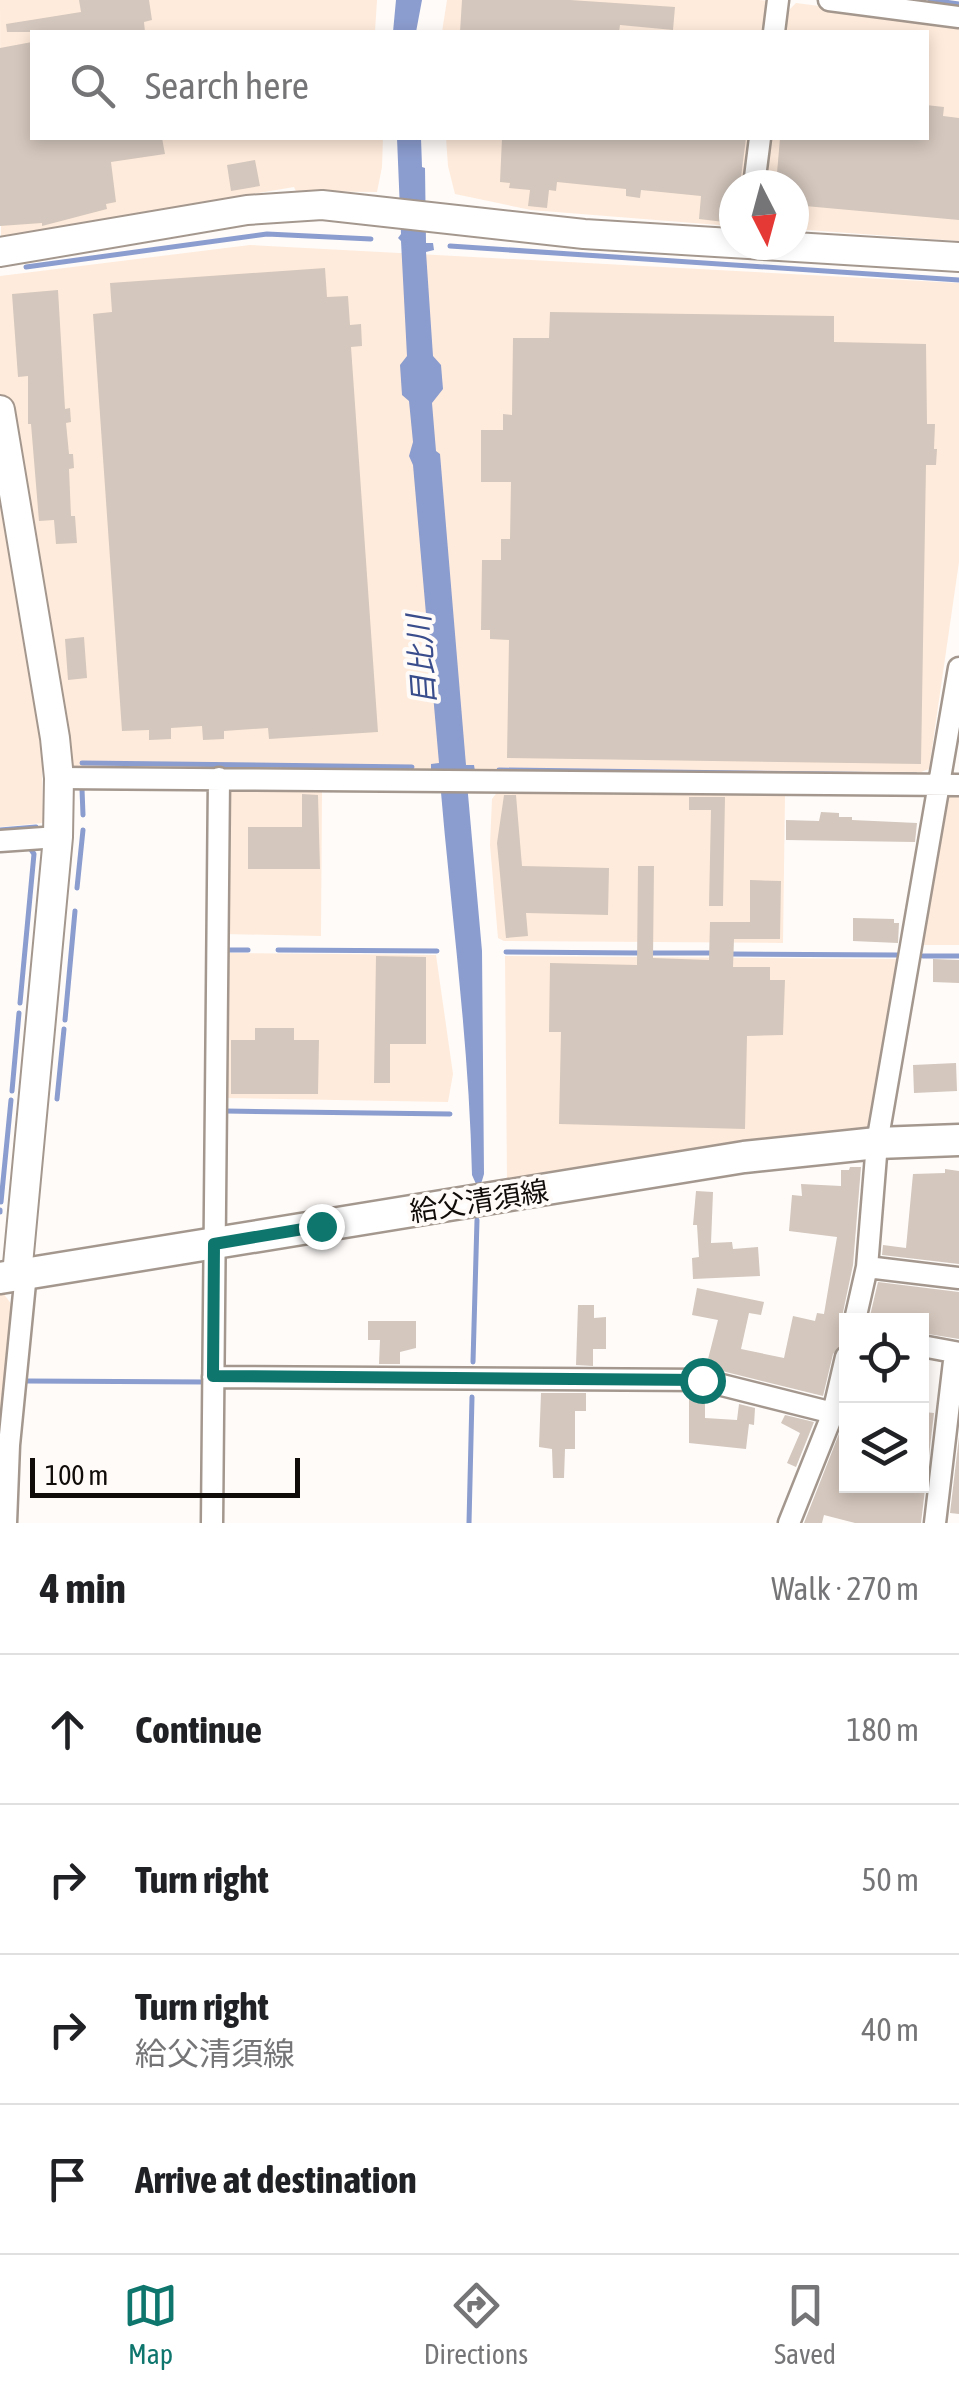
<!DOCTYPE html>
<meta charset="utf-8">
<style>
:root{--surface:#fff;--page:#f6f6f6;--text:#202124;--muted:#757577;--line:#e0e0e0;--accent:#0f766e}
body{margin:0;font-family:"Asap Condensed","Noto Sans JP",sans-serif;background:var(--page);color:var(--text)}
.controls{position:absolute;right:30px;bottom:30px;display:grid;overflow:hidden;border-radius:0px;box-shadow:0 5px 15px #0003}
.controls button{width:90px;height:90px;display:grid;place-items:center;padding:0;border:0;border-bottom:2px solid var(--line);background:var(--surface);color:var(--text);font:50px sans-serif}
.compass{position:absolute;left:719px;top:170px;width:90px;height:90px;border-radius:50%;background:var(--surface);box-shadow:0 5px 15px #0003;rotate:174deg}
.scale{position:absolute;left:30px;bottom:25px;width:270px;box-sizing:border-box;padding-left:10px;border:5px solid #100c09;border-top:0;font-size:28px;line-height:35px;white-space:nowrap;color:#100c09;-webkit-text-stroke:8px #fefbf9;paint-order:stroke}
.stop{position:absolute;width:30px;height:30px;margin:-22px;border:8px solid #0f766e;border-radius:50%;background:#fff}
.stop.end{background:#0f766e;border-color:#fff;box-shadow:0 2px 10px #0008}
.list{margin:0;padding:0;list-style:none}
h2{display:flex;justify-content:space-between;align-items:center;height:130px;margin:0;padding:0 40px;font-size:42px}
h2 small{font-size:32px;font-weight:400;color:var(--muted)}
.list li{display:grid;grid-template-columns:65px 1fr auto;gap:30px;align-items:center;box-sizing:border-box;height:150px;padding:0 40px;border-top:2px solid var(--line)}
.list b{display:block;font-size:38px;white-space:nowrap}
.list p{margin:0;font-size:32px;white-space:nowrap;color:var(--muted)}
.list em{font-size:32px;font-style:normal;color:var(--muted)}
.icon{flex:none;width:55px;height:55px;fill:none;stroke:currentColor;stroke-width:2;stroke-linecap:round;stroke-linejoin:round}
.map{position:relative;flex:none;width:959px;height:1523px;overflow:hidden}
.search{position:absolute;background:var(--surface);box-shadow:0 5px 15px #0003;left:30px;right:30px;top:30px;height:110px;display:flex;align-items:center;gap:25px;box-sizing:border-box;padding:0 35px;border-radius:0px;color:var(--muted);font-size:38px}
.sheet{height:730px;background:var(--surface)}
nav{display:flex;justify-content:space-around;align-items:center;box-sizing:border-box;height:140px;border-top:2px solid var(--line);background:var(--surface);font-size:28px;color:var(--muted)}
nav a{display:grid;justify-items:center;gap:5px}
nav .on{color:var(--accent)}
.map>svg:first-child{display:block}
.built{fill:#ffebdb}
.water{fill:#8b9cce}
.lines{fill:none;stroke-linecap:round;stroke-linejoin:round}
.stream{stroke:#8b9cce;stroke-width:5}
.building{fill:#d4c7bd}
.minor-casing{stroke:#a4988e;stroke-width:25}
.tertiary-casing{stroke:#a4988e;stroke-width:32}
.secondary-casing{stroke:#a4988e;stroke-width:35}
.minor{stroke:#fff;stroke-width:20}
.tertiary{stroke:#fff;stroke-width:28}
.secondary{stroke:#fff;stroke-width:30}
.route{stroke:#0f766e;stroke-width:12}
.labels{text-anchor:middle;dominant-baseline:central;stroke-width:8;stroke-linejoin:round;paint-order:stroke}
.street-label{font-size:28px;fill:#100c09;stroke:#fefbf9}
.water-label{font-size:30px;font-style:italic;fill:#394c8b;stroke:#fefbf9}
</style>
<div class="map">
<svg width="959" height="1523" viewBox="0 0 959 1523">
<rect width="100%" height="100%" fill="#fefbf9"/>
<path class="built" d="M0,0H377L375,32H32V138H383L382,167L377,192L296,191L294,187L1,237Z
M447,0H758L769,1L765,32H442Z
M796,3L959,24V241L794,229V185H763L770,138H926V32H785L788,11Z
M446,138H752L745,185H734V224L731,226L531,210L455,194L448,166Z
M250,245L959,283V562L929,769L921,772L42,767L43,823L0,827V276Z
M226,790H322L321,936L225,934Z
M498,791L785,795L783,943L504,941L498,938L490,845L492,799Z
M949,797H959V945H923Z
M226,953L436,955L453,1074L448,1102L223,1098Z
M505,956L897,959L869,1129L780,1137L507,1181Z
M3,1293L12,1305L0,1420V1294Z"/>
<path class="water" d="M396,0H422L416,32H393Z
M397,138H421L422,167L425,168L426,243H433L434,250L426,252L433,356L441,365L443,389L432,403L436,451L440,454L466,765H474L475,771L466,772L482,951L484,1174L481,1184H476L472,1175C469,1039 450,905 439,770H431V764L439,763L413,465L409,456L413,442L409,401L402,395L400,365L407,356L401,241L398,238L401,234Z"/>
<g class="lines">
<path class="stream" d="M930,0L959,4
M450,246L959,280
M26,267L267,234L371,239
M82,763L412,767
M499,770L916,775
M82,789L83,815
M0,830L36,827
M77,888L83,830
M229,950H248
M278,950L437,951
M506,952L639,953
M650,953H714
M730,954L897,955
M923,956H959
M20,1003L34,854L30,848H25
M65,1020L75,911
M12,1091L19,1013
M57,1099L64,1029
M225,1111L450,1114
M1,1202L11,1100
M0,1212V1210
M473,1362L477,1220
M27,1381L207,1382
M469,1523L472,1397"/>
</g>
<path class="building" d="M79,0H149L152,20L144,22L145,32H7L6,24L81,12Z
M462,0H570L675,7L673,30L620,25L619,32H460Z
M32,42V138H162L165,154L111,162L116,202L106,204L107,209L42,226V223L0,226V48Z
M926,105L944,107L943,116L959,118V220L794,205V185H776L780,138H926Z
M502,138H746L740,185H734L733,201H726L724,222L699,219L701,196L641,190L640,198L626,196V189L557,182L556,191L549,190L547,208L528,206L530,190L509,188L510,183L500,182Z
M255,160L260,186L231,191L227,165Z
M325,268L327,297L348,296L350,325L361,324L362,346L351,347L378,732L269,739L268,728L224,731V739L203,740L202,726L171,728V739L149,740V730L122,731L93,314L112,312L110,283Z
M58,290L65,409L70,408L71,422L66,423L69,454H73L74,468L69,469L71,516H75L77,543L56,544L54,520L39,521L31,424H28V376L18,377L12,294Z
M550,312L834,316V342L926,344L927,424H935L934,449H937L936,465H926L921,764L507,758L509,640L490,639V630H481L482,560H501V539H510L511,482H481V430H503V414L512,415L513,338H549Z
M84,637L87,678L68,680L65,639Z
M302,794L318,795L320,869H248V827H302Z
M504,795H516L522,866L609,868L608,915L526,913L528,936L506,938L497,843Z
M689,797H725L723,906H709L711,810H689Z
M821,812L839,813V817H852V820L917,823L915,842L786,840V820L819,821Z
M638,866H654L653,958L709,960L710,922H750V880L781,881L780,939H734L733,967H770V980H785L783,1035L747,1036L745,1129L559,1124L561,1032H549L550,963L637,965Z
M853,918L894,919V923H899L898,943L853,941Z
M376,956L426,957V1044H390V1083H374Z
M933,959L959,960V983L933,982Z
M255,1028H294V1040H319L318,1094H231V1040H255Z
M956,1063L957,1091L914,1093L913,1065Z
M850,1167H861L853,1265L842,1317L845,1330L843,1344L833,1354L823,1396L706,1367L718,1320L692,1315L697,1288L764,1302L761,1315L749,1313L741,1349L784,1358L793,1316L815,1321L817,1313L824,1314L837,1237L789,1231L792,1195L802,1196L801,1184L841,1186V1170H849Z
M945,1169L959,1171V1264L882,1255L883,1245L906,1248L913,1174L945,1173Z
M696,1191L713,1192L711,1243L732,1242L733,1249L758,1247L760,1276L693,1279L692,1258L699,1257L697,1225H693Z
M878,1282L959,1292V1339L922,1333V1320H869Z
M578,1305H594V1318L606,1317V1349H593V1366L576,1365Z
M368,1321H416V1348L400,1352V1364H379L380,1340H368Z
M541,1393H586V1411H575V1449H565L564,1478H553L552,1449L539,1447Z
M689,1394L705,1395V1418L737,1420L739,1404L755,1408L754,1425L749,1424L746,1449L689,1443Z
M924,1412L934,1413L921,1523H855L824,1515L822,1523H804L846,1416V1486H922Z
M785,1415L814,1422L796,1467L787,1463L800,1433L781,1423Z
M959,1437V1514L950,1513Z"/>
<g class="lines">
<g class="minor-casing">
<path id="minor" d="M829,0L959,17
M774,32L778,0
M754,185L760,138
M59,778L959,785
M0,841L58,837
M867,1267L959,1278
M855,1320L867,1267L877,1143L959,668
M922,1346L959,1353
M213,1377L702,1380L833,1413
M6,1523L9,1445L26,1273
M212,1523L219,778
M789,1523L833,1413L846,1357
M935,1523L955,1353"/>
</g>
<g class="tertiary-casing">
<path id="tertiary" d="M0,252L247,210L322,205L584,234L959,257
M0,410L55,738L59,778L58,837L17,1275"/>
</g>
<g class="secondary-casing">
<path id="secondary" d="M0,1278L744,1157L877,1143L959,1140"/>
</g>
<use href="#minor" class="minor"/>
<use href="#tertiary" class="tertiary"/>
<use href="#secondary" class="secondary"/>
</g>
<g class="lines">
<path class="route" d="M321,1226L214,1244L213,1376L702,1380"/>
</g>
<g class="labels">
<g class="street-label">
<text transform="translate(479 1201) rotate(-9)">給父清須線</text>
</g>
<g class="water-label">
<text transform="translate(421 660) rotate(-94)">目比川</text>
</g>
</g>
</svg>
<div class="controls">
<button><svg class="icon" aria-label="locate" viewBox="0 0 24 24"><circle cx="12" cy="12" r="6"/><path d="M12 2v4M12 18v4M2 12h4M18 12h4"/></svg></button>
<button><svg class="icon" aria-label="layers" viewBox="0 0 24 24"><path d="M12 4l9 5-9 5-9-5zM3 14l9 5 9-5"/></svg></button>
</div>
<svg class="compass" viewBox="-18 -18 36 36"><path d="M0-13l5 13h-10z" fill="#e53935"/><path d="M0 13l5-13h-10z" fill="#757577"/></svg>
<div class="scale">100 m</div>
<div class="stop" style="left:702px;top:1380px"></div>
<div class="stop end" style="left:321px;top:1226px"></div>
<div class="search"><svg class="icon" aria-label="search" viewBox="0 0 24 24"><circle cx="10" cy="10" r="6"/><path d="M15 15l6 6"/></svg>Search here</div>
</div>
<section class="sheet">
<h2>4 min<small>Walk · 270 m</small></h2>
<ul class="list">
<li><svg class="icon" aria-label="ahead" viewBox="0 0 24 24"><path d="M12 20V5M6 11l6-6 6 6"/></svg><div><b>Continue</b></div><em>180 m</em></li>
<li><svg class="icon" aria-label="right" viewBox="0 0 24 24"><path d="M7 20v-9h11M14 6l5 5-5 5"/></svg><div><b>Turn right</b></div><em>50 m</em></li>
<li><svg class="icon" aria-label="right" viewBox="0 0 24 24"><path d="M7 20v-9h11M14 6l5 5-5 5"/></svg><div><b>Turn right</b><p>給父清須線</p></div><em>40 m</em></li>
<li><svg class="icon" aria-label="arrive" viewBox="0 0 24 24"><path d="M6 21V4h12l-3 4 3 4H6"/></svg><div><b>Arrive at destination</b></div></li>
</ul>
</section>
<nav>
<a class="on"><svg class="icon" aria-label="map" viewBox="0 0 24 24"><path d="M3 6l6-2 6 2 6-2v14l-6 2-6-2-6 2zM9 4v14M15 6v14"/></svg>Map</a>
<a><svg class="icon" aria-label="directions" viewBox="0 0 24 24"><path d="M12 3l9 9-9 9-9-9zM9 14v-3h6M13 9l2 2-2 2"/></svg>Directions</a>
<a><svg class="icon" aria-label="saved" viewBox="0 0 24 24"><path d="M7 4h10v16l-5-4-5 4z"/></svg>Saved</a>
</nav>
